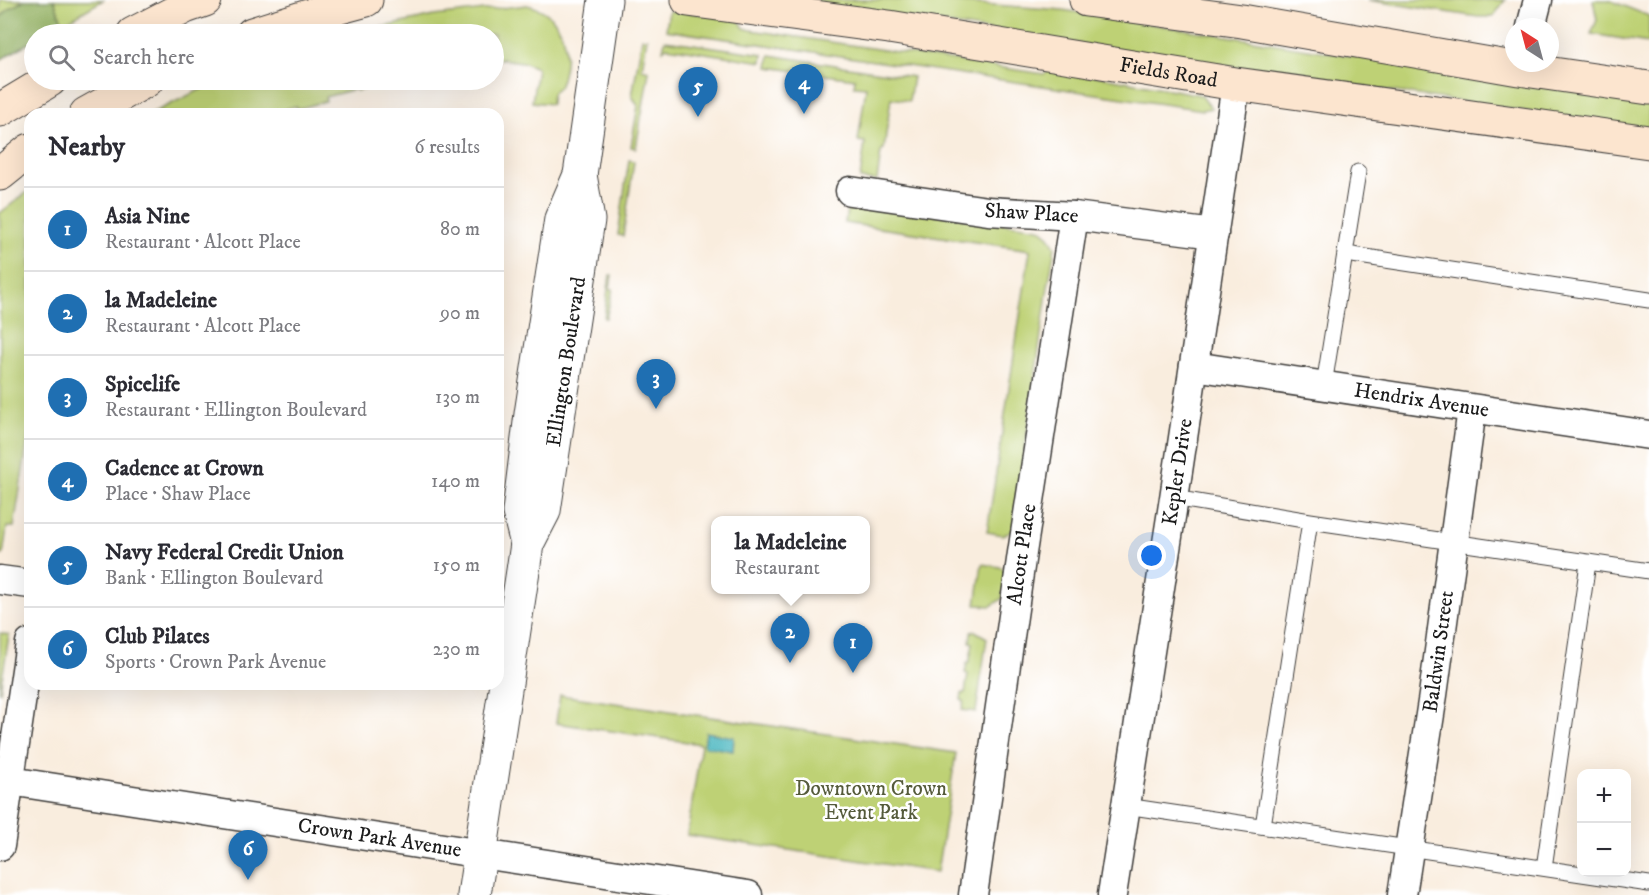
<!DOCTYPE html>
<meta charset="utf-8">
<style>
:root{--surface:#fff;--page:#f2f2f3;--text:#2b2b33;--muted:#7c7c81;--line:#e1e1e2;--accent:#1f6fb2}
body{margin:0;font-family:"IM FELL DW Pica",serif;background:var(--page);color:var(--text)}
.controls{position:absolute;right:18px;bottom:18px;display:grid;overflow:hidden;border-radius:12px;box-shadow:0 6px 24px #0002}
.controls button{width:54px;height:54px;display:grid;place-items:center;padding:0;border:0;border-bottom:2px solid var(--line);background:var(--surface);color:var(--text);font:30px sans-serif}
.compass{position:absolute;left:1505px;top:18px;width:54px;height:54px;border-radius:50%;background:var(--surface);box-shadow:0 6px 24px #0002;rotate:324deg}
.you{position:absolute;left:1152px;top:556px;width:21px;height:21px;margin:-15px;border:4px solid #fff;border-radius:50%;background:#1a73e8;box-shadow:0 0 0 9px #1a73e833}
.badge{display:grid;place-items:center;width:39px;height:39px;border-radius:50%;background:var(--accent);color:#fff;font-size:20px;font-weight:700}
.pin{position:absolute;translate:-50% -50px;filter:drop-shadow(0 2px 3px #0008)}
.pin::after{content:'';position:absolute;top:32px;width:21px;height:18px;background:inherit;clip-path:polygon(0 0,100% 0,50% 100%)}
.popup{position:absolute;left:711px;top:516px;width:159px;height:78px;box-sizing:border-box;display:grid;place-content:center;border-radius:12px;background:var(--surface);filter:drop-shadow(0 2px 4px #0005);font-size:20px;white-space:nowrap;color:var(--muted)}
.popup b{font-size:22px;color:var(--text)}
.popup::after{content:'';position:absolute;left:50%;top:100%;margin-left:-12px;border:12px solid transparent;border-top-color:var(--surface)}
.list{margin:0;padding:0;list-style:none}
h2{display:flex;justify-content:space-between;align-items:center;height:78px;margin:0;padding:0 24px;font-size:26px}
h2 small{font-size:20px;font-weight:400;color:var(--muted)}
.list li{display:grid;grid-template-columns:39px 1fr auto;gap:18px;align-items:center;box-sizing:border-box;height:84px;padding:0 24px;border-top:2px solid var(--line)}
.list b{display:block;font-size:22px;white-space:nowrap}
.list p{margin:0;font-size:20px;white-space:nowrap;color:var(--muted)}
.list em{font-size:20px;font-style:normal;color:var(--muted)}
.icon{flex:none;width:33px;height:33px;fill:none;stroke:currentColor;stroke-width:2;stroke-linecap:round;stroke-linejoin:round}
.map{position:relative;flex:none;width:1649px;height:895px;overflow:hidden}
.search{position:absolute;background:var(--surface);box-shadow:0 6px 24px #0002;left:24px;top:24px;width:480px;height:66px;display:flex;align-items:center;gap:15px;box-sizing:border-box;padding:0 21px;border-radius:33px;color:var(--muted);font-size:22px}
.panel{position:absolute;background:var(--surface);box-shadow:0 6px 24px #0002;left:24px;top:108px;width:480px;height:582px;border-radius:18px}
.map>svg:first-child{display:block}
.green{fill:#bed174;stroke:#6d7648;stroke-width:1.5}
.forest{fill:#96b366;stroke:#596841;stroke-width:1.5}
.water{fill:#47b6bf;stroke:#32696e;stroke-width:1.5}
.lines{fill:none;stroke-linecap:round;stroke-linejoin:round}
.service-casing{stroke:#3d3b39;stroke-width:17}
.minor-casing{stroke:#3d3b39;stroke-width:31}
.tertiary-casing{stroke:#3d3b39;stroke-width:35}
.secondary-casing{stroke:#3d3b39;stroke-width:35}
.service{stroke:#fff;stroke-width:15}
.minor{stroke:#fff;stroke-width:28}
.tertiary{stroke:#fff;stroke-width:33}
.secondary{stroke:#fce5cf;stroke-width:33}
.labels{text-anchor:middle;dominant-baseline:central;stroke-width:5;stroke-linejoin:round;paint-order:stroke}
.street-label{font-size:21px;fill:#1c1c1c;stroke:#fff}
.park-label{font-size:21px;fill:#555b3b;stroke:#fff}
</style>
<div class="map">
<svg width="1649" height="895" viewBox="0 0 1649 895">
<rect width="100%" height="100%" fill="#fff"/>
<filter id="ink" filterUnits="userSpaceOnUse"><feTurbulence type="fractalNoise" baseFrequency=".0167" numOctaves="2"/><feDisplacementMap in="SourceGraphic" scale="12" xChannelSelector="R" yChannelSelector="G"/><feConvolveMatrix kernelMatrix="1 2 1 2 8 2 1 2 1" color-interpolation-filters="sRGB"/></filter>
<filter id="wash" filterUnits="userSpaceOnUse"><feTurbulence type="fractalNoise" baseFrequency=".008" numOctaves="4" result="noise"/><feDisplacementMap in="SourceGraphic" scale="24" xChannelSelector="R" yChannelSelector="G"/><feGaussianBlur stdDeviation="1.35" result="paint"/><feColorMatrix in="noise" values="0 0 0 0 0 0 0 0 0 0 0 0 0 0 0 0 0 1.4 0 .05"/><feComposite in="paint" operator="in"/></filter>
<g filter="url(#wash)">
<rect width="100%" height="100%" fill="#f9edde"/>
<path class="green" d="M0,0H24L8,10L0,18Z
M54,0H103L63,24Z
M788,0H926L1063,10L1649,103V130Z
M1368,0H1505L1493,17H1478Z
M1593,0H1609L1649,16V43L1591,34L1597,20Z
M527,5C565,13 572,52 560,85C557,92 559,85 554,91C551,94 551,100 551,104L532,102L537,68L522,62L494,58V34H351L434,16Z
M669,11H680L739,20L744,28L751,30L1044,74L1053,68L1201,95L1211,108L1203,110L666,30Z
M642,38H647L642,69L649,71L636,148L631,147L638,106L632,96Z
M665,40L763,54L762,62L667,47L663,50Z
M770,55L913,77L909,101L891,98L884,149L881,152L877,181L860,179L865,142L858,141L866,87L854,86L855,79L768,67Z
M220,80H430L427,91L381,86L380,89L370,87L357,91L356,89L325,97L326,101L297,109L296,106L271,114H150Z
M629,160L634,161L623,236L618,235Z
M30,190V426L14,527H7L3,555H0V213Z
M848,202L1039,228L1049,236L1055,247L1047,293L1013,531L1003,535L987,532L1030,250L845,223Z
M610,275H612L610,289H613L606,318H604Z
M982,564L1000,567L1007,572L1002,599L991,606L976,605Z
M975,631L987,638L976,712L962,710L964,701L961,700L962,693H965L968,674L965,673L967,663H969L973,643L970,642L971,632Z
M0,633L9,635L0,693Z
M560,695L956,753L937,872L687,835L701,744L556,723Z"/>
<path class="forest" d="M24,0H54L63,24L44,34H34V40L0,60V18L8,10Z"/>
<path class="water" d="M706,732L734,737L733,751L704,746Z"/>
</g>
<g filter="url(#ink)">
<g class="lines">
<g class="service-casing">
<path id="service" d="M1346,254L1649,300
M1324,385L1358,172
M1174,498L1310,521L1649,571
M1126,806L1649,884
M1263,826L1310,521
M1544,868L1588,563"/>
</g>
<g class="minor-casing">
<g id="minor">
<path d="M1531,27L1538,0"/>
<path id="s1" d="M850,191L988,211L1074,216L1214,234"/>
<path id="s2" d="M1194,366L1649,435"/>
<path d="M0,580L30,584"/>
<path id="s3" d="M10,781L748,895"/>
<path d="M0,846L30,643"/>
<path id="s4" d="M973,895L1022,553L1074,216"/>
<path id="s5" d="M1112,895L1174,498L1236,84"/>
<path id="s6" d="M1402,895L1433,695L1472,409"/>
</g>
</g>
<g class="tertiary-casing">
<g id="tertiary">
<path d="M527,544L519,512L531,414L561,219L580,175L605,0"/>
<path id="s7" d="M474,895L527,544L544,511L588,220L580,175"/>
</g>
</g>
<g class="secondary-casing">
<g id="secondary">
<path id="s8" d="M688,0L889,27L1236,84L1649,142"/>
<path d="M1086,0L1242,21L1519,69L1649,88"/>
<path d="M133,34L185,7L205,0"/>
<path d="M252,34L318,13L366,0"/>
<path d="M0,110L50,80"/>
<path d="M86,114L147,80"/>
<path d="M0,174L30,150"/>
</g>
</g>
<use href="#service" class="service"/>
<use href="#minor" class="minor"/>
<use href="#tertiary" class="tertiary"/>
<use href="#secondary" class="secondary"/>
</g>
</g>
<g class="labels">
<g class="street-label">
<text stroke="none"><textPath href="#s8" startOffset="486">Fields Road</textPath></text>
<text stroke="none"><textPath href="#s1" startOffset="183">Shaw Place</textPath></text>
<text stroke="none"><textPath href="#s7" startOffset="543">Ellington Boulevard</textPath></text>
<text stroke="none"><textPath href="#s2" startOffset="230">Hendrix Avenue</textPath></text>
<text stroke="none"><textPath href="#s5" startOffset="428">Kepler Drive</textPath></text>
<text stroke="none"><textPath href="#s4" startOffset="344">Alcott Place</textPath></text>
<text stroke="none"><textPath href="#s6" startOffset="246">Baldwin Street</textPath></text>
<text stroke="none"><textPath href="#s3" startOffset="374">Crown Park Avenue</textPath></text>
</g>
<g class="park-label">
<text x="871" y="789">Downtown Crown<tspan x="871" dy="24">Event Park</tspan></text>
</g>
</g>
</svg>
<div class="controls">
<button>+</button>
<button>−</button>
</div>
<svg class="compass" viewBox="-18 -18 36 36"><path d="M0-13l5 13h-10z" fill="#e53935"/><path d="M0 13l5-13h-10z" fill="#7c7c81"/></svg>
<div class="you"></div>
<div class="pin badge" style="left:853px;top:673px">1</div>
<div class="pin badge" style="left:790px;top:663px">2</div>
<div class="popup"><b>la Madeleine</b>Restaurant</div>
<div class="pin badge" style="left:656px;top:409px">3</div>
<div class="pin badge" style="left:804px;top:114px">4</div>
<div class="pin badge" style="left:698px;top:117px">5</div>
<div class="pin badge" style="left:248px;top:880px">6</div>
<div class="search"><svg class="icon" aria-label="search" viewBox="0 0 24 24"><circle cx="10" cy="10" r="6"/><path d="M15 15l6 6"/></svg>Search here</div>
<section class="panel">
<h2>Nearby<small>6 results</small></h2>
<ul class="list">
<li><span class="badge">1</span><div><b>Asia Nine</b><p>Restaurant · Alcott Place</p></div><em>80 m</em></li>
<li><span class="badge">2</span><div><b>la Madeleine</b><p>Restaurant · Alcott Place</p></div><em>90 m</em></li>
<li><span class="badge">3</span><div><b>Spicelife</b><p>Restaurant · Ellington Boulevard</p></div><em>130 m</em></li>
<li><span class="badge">4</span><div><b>Cadence at Crown</b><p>Place · Shaw Place</p></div><em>140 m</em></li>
<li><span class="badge">5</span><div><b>Navy Federal Credit Union</b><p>Bank · Ellington Boulevard</p></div><em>150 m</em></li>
<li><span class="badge">6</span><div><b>Club Pilates</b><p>Sports · Crown Park Avenue</p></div><em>230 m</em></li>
</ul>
</section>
</div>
